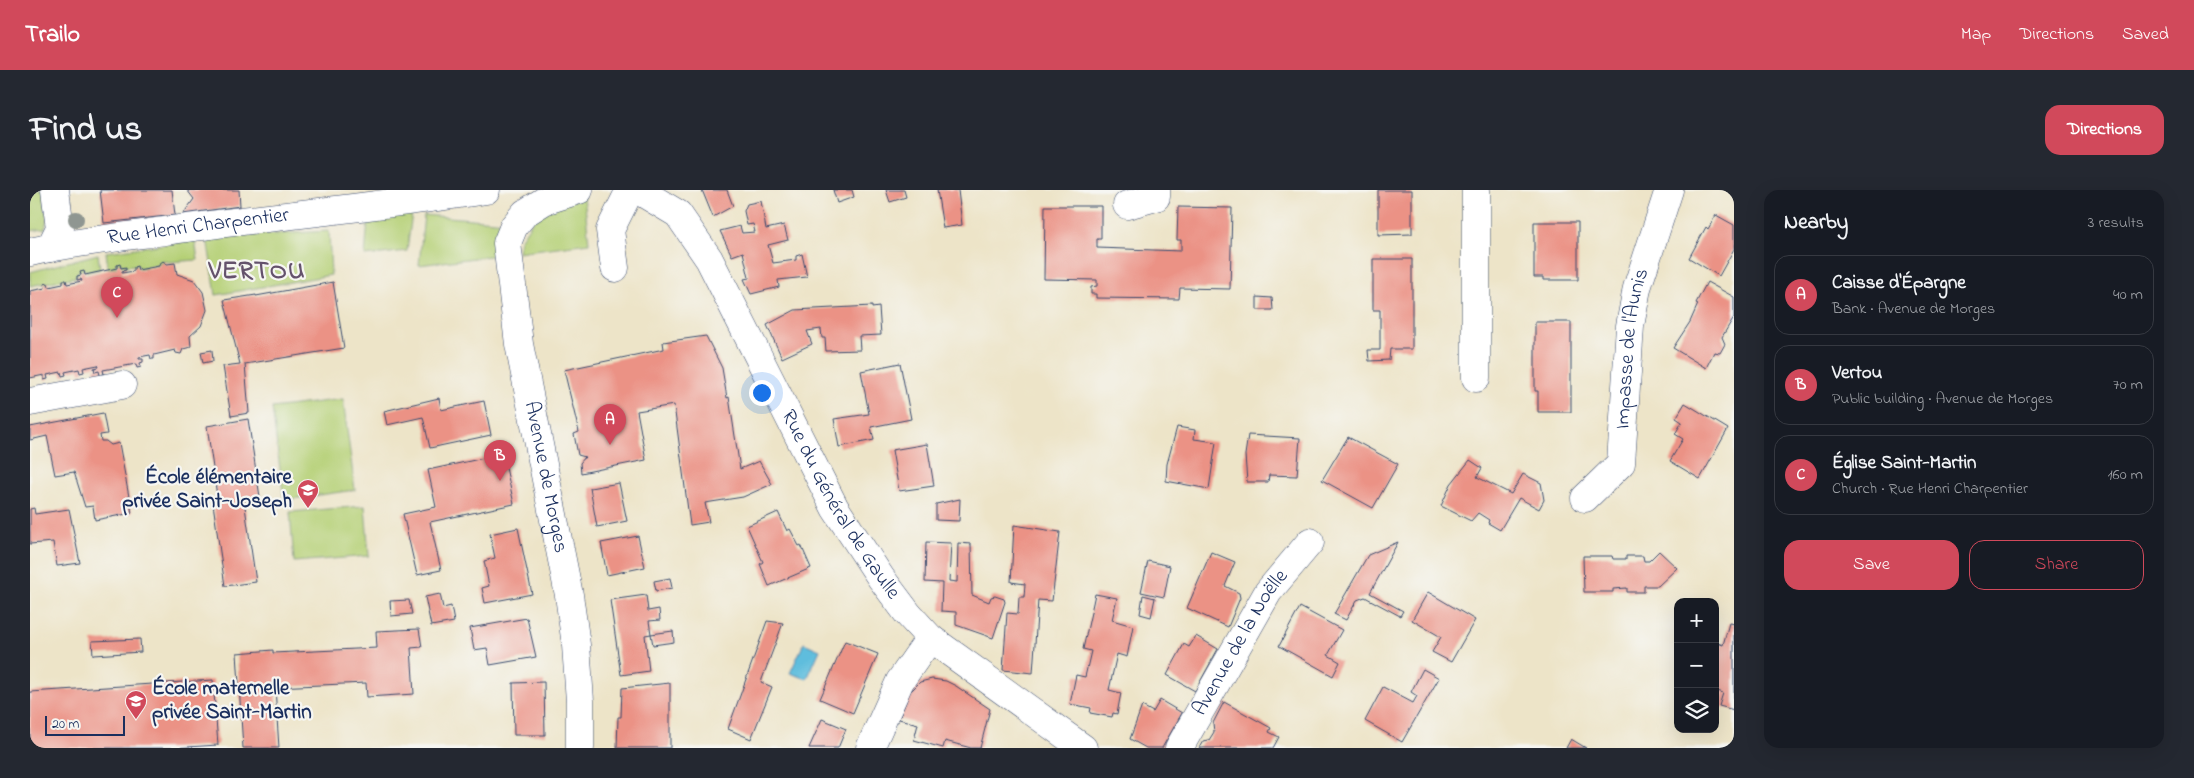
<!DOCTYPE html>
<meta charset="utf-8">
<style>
:root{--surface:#171b24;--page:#242831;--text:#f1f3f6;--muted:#9ea1a6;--line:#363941;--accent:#d1495b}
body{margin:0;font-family:"Indie Flower",sans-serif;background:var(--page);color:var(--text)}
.controls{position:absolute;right:15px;bottom:15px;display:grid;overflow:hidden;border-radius:10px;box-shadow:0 5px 20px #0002}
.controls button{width:45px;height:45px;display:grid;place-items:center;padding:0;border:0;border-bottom:1px solid var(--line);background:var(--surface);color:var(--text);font:25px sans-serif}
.scale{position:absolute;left:15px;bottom:12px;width:80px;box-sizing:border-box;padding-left:5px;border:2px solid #1b2f5e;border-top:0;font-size:14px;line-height:18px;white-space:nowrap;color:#1b2f5e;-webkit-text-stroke:4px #f6f6f2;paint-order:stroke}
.you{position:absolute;left:731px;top:202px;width:18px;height:18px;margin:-12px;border:4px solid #fff;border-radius:50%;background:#1a73e8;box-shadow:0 0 0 8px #1a73e833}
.badge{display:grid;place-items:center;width:32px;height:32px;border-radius:50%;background:var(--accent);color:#fff;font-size:16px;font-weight:700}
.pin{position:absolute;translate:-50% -41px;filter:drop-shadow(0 1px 2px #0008)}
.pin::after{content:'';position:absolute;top:26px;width:18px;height:15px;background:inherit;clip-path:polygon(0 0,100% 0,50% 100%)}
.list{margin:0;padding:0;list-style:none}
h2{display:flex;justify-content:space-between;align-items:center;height:65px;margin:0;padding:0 20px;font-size:21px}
h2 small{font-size:16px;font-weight:400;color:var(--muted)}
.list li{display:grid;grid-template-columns:32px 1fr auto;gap:15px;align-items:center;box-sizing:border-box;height:80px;margin:0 10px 10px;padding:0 10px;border:1px solid var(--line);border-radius:15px}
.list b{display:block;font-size:19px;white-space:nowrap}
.list p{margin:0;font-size:16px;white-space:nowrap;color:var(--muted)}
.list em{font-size:16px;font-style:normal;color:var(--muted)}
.actions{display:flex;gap:10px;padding:15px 20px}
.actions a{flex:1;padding:11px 0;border:1px solid var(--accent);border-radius:15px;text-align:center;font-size:18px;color:var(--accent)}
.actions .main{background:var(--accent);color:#fff}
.icon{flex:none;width:28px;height:28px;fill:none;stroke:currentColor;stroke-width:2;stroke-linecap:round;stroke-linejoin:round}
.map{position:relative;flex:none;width:1704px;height:558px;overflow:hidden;border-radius:15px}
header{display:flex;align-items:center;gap:30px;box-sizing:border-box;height:70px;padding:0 25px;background:var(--accent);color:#fff}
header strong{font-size:24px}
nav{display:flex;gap:28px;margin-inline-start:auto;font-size:18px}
.intro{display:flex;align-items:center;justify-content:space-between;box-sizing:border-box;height:120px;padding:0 30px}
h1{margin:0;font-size:35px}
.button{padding:12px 22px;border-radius:15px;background:var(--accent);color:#fff;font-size:18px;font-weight:700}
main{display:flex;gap:30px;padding:0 30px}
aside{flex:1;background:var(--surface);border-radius:15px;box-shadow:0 5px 20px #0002}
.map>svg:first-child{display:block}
.green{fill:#b5d076;stroke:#68806a}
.water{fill:#5fbddd;stroke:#3d769e}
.building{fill:#eb9285}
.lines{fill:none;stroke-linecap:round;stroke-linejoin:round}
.minor-casing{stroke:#3a4a6e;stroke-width:29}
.minor{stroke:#fff;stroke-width:28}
.tree{fill:#8f9691}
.labels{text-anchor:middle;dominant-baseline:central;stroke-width:4.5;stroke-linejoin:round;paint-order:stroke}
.street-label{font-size:21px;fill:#1b2f5e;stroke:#f6f6f2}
.poi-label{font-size:21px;font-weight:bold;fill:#1b2f5e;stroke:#f6f6f2;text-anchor:end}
.district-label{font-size:26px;font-weight:bold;letter-spacing:1px;fill:#64526c;stroke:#f6f6f2}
</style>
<header>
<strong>Trailo</strong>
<nav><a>Map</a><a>Directions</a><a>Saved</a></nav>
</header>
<div class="intro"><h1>Find us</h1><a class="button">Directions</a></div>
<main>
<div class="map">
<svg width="1704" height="558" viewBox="0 0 1704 558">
<rect width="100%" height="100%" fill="#f6f6f2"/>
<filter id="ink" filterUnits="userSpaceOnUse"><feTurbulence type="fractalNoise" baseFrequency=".02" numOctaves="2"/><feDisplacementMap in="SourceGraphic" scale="10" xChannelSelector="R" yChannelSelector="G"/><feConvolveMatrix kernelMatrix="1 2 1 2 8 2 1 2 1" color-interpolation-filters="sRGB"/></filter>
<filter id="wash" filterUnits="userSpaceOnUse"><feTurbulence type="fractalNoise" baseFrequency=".0096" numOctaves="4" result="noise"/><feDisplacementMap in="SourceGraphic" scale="20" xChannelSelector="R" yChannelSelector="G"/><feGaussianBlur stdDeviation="1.12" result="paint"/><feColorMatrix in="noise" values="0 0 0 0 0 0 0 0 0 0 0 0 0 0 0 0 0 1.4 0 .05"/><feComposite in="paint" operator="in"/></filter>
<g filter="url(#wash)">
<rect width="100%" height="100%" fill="#ede4c8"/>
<path class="green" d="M0,0H13L17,29L15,39L0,41Z
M554,6L559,53L488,62L490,50L508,23Z
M372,22L382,23L377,61L335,66L338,30Z
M394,25L477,32L468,65L389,75Z
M299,41L301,85L186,105L177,48Z
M165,50L168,70L138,72L133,70L127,75L109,78L108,75L92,76L91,72L85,74L86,78H78L76,62Z
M68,64L70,79L57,82L55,79L48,81V84L45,85L46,87L0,96V82Z
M313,209L325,300L254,310L242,218Z
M335,316L339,366L264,372L260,322Z"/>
<path class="water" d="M774,453L790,460L777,489L760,483Z"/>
<g id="blocks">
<path class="building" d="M70,0H142L145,25L74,33Z
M157,0H209L210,16L153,24L164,9Z
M672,0H697L703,16L683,27Z
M803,0H822L824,7L807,13Z
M856,0H874L876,7L860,12Z
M907,0H928L932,35L913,38Z
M1348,0H1382V44L1348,45Z
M731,11L736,39L754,35L758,50L738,55L743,73L766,70V66L772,64L777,87L748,90L749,97L721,104L714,89L719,88L713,62L702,66L690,41L710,36L712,43L725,42L723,34L717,35L714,21L717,14Z
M1015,16H1071V49H1067V58L1151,61V50H1147L1148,17L1202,18L1200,99L1150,98L1149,109L1066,108V104H1061V97L1067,96V90L1014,89Z
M1686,25L1704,35V59L1689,86L1659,68L1676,37L1678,39Z
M1504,32H1548V90H1513V87H1504Z
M1343,69H1382V159H1360L1359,170L1339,171L1338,160H1350V120H1343Z
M133,71L137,74L145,73L147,84L164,90L173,102L177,120L171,136L160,146L161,157L153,159L151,164L146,163L145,160L124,165V169H121L120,165L109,167V169H113V172L110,173L111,177L107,178L106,174L73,180L74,184L70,185L69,181L65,182L64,178L69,177L68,175L53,178L54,182L50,183L49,179L35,182L36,185L32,186L31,182L17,185L18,189L14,190V185L0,188V101L15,98L14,94L18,93L19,97L33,94V90H36L37,94L52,91L51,89L47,90V86L51,85L50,82L54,81L55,85L87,78V75L90,74L91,78L96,77V80L92,81V83L104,81V77L107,76L108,80L129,76V74Z
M303,92L314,158L215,174L219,223L201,226L193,176L210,174L194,110L226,105V106Z
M1677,92L1704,107V127L1692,147L1695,154L1690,163L1684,162L1676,178L1643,158L1660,132L1668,114L1666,113Z
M1227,107L1242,108L1243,120H1227Z
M842,116V118L849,117L851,145L829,146L830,160L796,161L795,148H792L791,139L777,141L782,154L752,168L737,135L765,120Z
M1505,132H1541V222H1508V201H1505Z
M676,146L692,178L697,208L699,207L710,279L729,271L742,294L713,307L675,313L679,332L660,335L644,215L607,221L616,270L551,283L550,273L555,267L548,265L544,244L549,242L534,180L634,159L633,152Z
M182,160L183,171L173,173L171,162Z
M870,173L881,229L841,237L844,250L809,257L804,229L839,224L831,181Z
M409,208L411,220L454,211L461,245L400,258L393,227L357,235L354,221Z
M1655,213L1698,239L1670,289L1640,271L1653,249L1645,244L1652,232L1646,228Z
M73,223L77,244L70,245L71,251H76L81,255L89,253L102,323L65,330L63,316L55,317L44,282L25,285L17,246L0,250V237Z
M218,229L230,307L214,310L226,392L195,396L183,314L188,313L177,236Z
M1147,237L1165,240L1164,249L1186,252L1179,299L1136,291L1137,274Z
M1218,245L1270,248L1267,286L1239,285L1238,292H1217L1215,265Z
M1318,247L1368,274L1343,318L1292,290Z
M897,254L904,296L869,301L862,260Z
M473,264L484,314L400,332L411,380L387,385L373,324L406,317L398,280Z
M1440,270L1452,278L1447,287L1481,304L1493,284L1511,293L1514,310L1509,319L1489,308L1470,340L1458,333L1459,330L1448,323L1441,331L1411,316L1421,294Z
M589,293L597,331L567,337L560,298Z
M930,309L929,331L906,330V314Z
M4,318L5,324L39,319L50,373L27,376L23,352L0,354V319Z
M748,322L757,341L760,339L769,356L771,355L781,378L739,396L730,374L733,372L717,336Z
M984,335L1030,342L1022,411L1008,410L1003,483L973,480L977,423L988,424L989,407H994L995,394L981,392Z
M488,338L502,404L455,413L452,398L459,396L454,371L465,368L460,344Z
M608,346L615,377L577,385L571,353Z
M896,352L921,353L919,391L927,392L928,353L941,354L942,405L959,412L961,407L965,406L974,409L975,412L963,448L926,435V422L911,421L912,393L895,392Z
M1368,352L1340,403L1373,421L1370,426L1335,407L1327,410L1316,430L1304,424L1338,365Z
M1629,361L1647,378L1628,396H1614V402H1597V398L1583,399V402H1554L1553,366H1582L1583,369H1596V366H1613L1614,371H1619Z
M1181,362L1205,372L1195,396L1209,403L1210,408L1198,437L1157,418Z
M1118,371L1140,376L1134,407L1111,402Z
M640,388L642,398L626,401L624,391Z
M1398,402L1445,430L1421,472L1402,462L1411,447L1382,430Z
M410,404L413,418L421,416L424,432L401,436L395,407Z
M1065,404L1087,408L1082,430L1103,436L1097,467L1087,464L1079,500L1091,503L1087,524L1083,523L1082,527L1060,523L1061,518L1040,514L1046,485L1055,487L1061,461L1053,459Z
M616,405L618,421L629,419L630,430L619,431L621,444L643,441L644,452L623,455L621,444L615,445L619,481L591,485L580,410Z
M1113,405L1125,408L1121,427L1110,424Z
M379,410L382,424L361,426L360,411Z
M1270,417L1312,440L1298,465L1310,472L1303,486L1249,456Z
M497,428L506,467L460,475L457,458L444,460L440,438Z
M737,431L753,433L731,492L742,497L721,549L698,539Z
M1699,433L1704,434V520L1689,516L1693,503L1685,500V452L1693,455Z
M389,439L392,457L381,458L384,504L337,507L336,493L245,497L249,558H213L207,463L243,460V463L347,458L346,441Z
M1166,446L1188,459L1165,501L1137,485L1154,454L1159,457Z
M110,449L111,462L63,465L62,451Z
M815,451L848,464L823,523L790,509Z
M1393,479L1409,488L1372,552L1335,531L1353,497L1383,513L1387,506L1381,502Z
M902,489L916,491L926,496L960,519L950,558H941L915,551L913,558L884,550L888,534L869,529L880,502L890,492Z
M183,490L188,555L142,558H0V502Z
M514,492L515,545H484L483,493Z
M640,493V558H587L588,527H591L592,498Z
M1130,510L1152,523L1132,558H1116L1100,549L1112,516L1123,522Z
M1194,512L1241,538L1239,542L1249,547L1243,558H1169L1173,551L1179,550L1184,542L1183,533Z
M792,529L816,539L808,558H779Z
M1541,549L1556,558H1536Z"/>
</g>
</g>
<g filter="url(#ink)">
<use href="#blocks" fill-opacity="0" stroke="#3a4a6e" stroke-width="1"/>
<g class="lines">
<g class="minor-casing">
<g id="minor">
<path id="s1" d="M549,0L514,11L495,23L484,36L477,53L489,154L539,405L546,455L550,511V558"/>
<path id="s2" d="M608,0L648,24L679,69L805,318L851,388L878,424L900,448L1053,558"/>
<path d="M1446,0V188"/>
<path d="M1097,15L1126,7V0"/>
<path d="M20,58L30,38L25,0"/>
<path id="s3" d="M0,62C44,52 90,47 135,41C242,26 349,17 456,0"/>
<path d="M585,78L580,40L600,0"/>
<path d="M0,212L92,195"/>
<path id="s4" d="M1555,308L1591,273L1600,136L1607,98L1639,0"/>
<path d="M840,558L870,491L900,448"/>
<path id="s5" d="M1149,558L1238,402L1280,352"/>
</g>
</g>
<use href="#minor" class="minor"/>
</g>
<circle class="tree" cx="46" cy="29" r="8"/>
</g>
<defs>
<g id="school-pin" transform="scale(1.125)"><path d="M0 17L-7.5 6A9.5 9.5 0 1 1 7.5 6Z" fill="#d1495b" stroke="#f6f6f2"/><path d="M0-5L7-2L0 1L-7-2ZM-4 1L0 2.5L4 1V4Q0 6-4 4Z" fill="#fff"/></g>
</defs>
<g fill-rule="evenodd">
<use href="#school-pin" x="278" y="300"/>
<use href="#school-pin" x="106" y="511"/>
</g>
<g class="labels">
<g class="street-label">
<text stroke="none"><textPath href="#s3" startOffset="170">Rue Henri Charpentier</textPath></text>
<text stroke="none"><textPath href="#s4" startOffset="165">Impasse de l'Aunis</textPath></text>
<text stroke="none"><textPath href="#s1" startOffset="332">Avenue de Morges</textPath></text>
<text stroke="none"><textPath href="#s2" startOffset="380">Rue du Général de Gaulle</textPath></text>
<text stroke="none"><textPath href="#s5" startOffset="122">Avenue de la Noëlle</textPath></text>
</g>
<g class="poi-label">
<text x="262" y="288">École élémentaire<tspan x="262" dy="24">privée Saint-Joseph</tspan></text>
<text x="122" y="499" text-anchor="start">École maternelle<tspan x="122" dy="24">privée Saint-Martin</tspan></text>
</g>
<g class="district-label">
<text x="227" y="82">VERTOU</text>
</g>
</g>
</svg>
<div class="controls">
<button>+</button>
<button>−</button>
<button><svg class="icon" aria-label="layers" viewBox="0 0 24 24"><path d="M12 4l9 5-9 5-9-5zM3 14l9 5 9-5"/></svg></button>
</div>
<div class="scale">20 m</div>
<div class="you"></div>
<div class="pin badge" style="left:580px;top:255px">A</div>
<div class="pin badge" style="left:470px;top:291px">B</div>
<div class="pin badge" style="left:87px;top:128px">C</div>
</div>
<aside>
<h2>Nearby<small>3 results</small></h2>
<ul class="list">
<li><span class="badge">A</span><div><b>Caisse d'Épargne</b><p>Bank · Avenue de Morges</p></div><em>40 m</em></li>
<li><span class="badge">B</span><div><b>Vertou</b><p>Public building · Avenue de Morges</p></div><em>70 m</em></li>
<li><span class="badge">C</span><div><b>Église Saint-Martin</b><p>Church · Rue Henri Charpentier</p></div><em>160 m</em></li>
</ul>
<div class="actions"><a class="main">Save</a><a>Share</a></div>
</aside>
</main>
